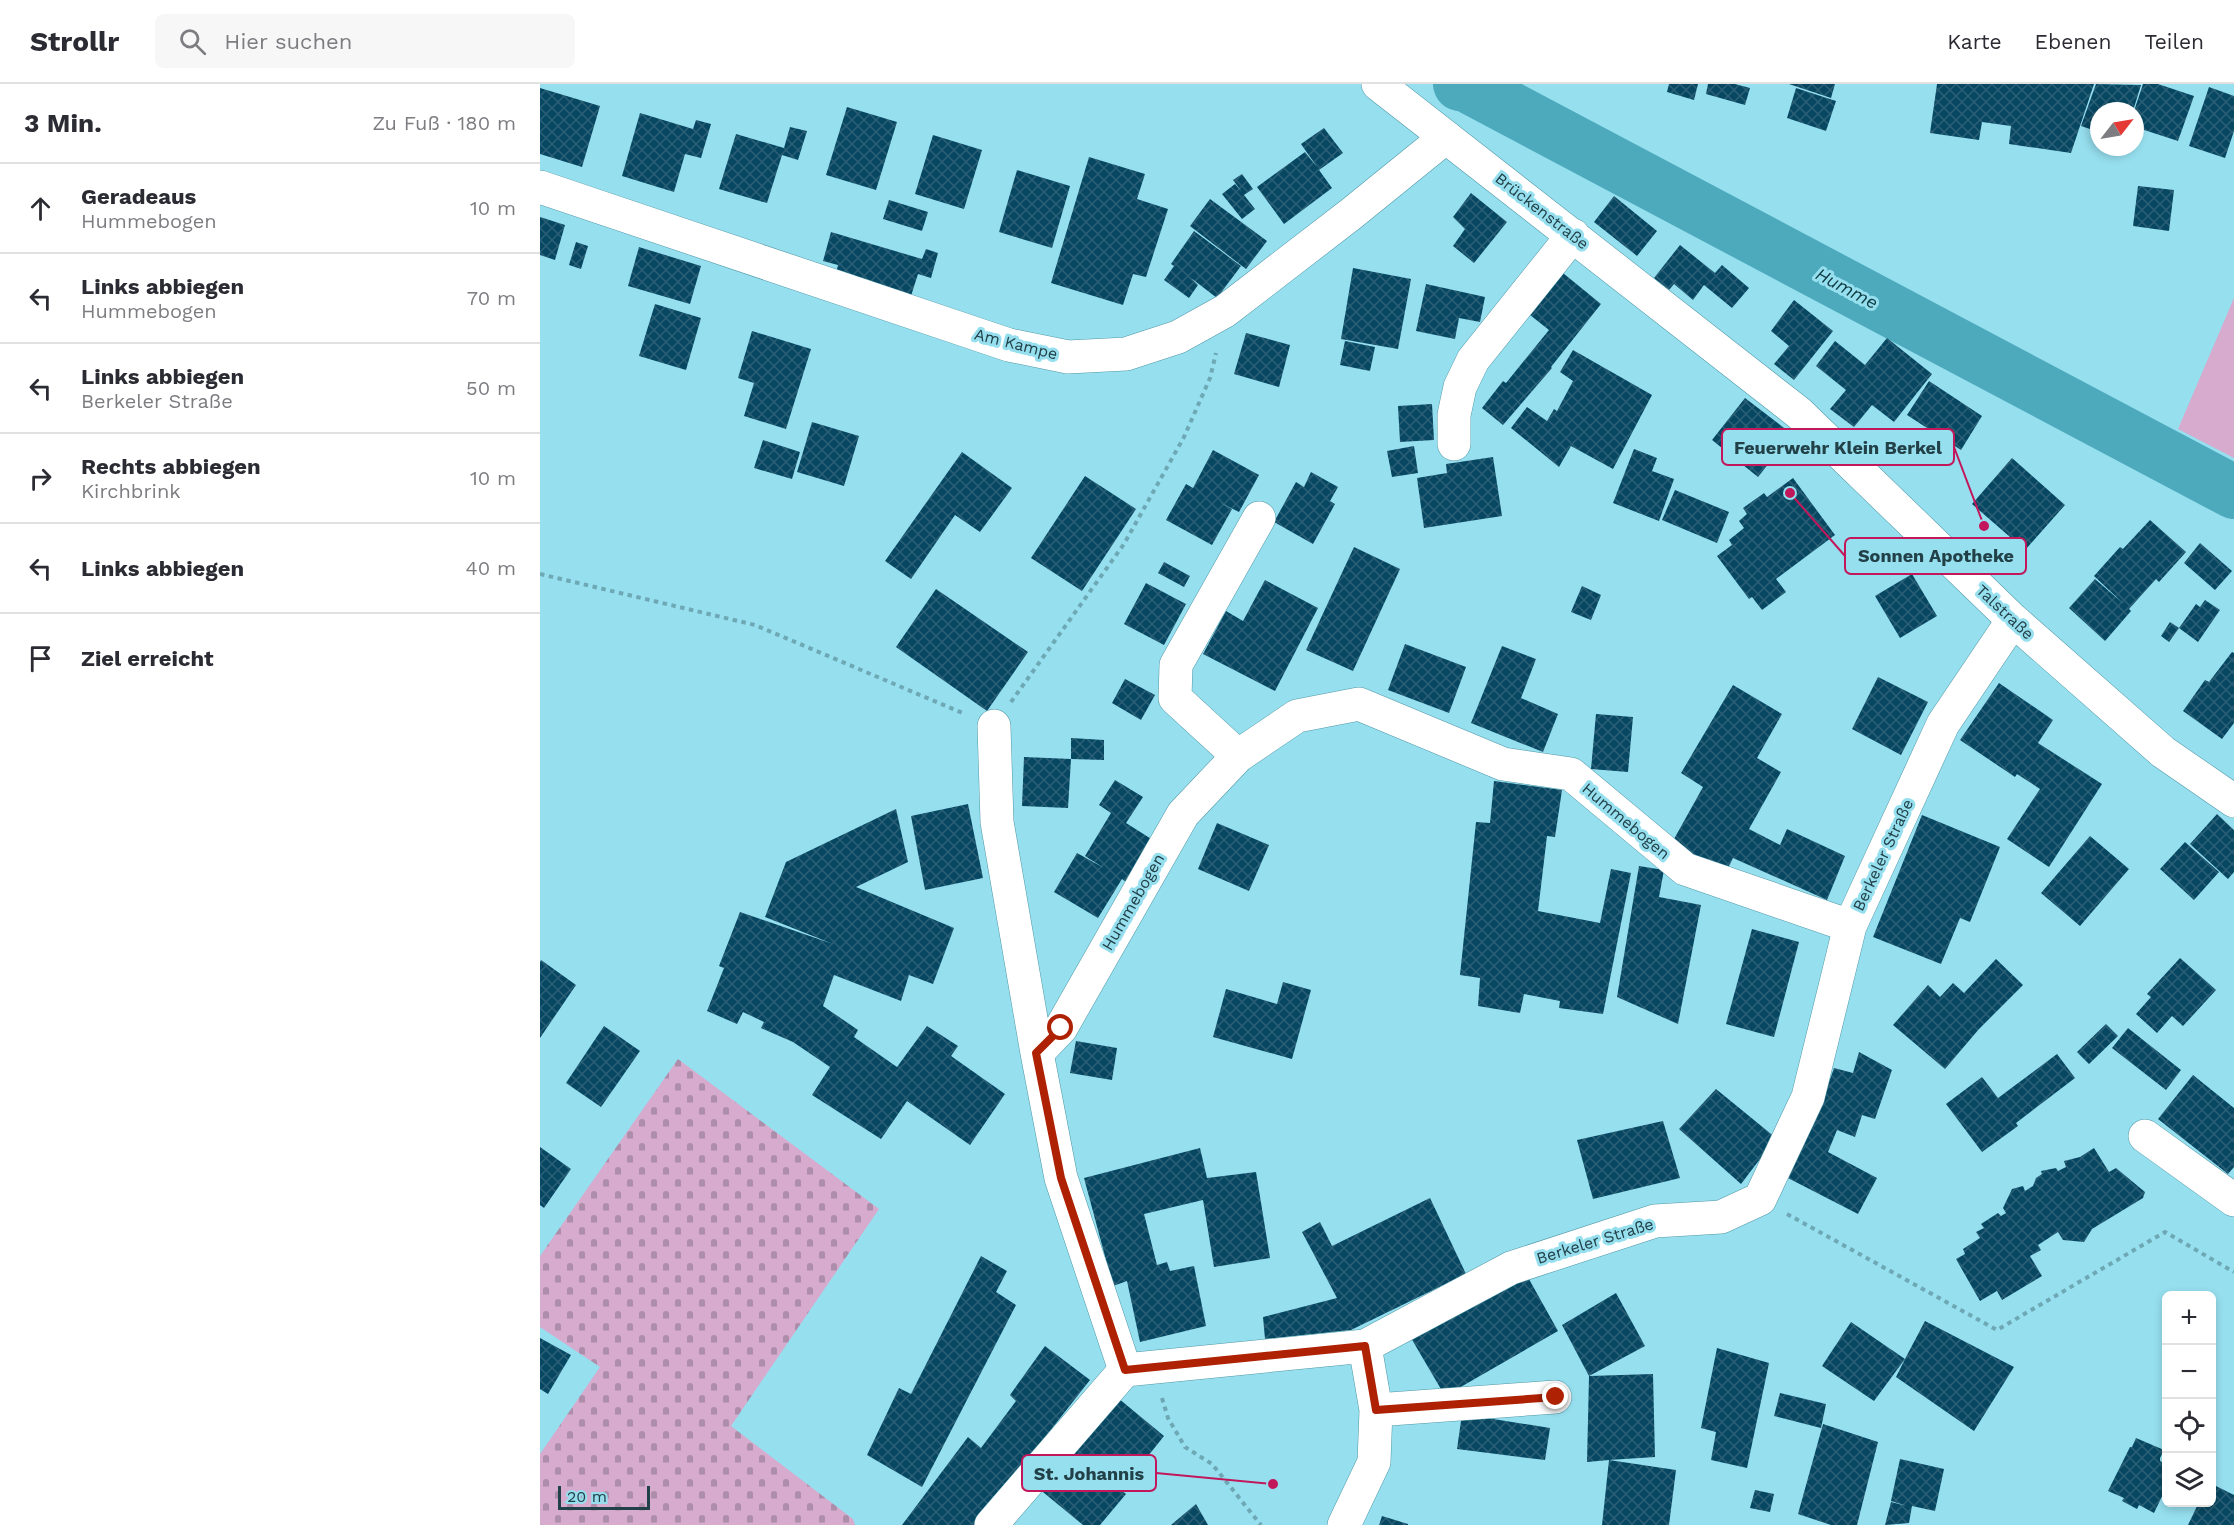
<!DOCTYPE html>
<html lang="de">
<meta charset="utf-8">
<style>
:root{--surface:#fff;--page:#f7f7f7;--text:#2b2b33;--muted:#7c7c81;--line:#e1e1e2}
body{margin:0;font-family:"Work Sans",sans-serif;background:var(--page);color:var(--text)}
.controls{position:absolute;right:18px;bottom:18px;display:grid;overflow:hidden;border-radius:9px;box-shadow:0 3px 9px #0003}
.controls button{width:54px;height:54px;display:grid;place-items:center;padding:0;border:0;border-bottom:2px solid var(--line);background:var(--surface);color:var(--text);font:30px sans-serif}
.compass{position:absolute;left:1550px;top:18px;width:54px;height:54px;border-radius:50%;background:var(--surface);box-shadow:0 3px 9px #0003;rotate:59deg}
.scale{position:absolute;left:18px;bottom:15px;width:92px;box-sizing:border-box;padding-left:6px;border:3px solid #224047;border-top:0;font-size:16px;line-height:21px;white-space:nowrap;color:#224047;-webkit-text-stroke:4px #96dfef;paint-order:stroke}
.stop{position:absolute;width:18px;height:18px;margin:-14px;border:4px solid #ae2103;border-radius:50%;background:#fff}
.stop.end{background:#ae2103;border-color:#fff;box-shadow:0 2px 6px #0008}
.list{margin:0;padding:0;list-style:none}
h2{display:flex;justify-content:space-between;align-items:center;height:78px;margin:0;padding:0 24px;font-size:26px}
h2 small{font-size:20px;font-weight:400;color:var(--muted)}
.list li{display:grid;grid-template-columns:39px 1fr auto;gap:18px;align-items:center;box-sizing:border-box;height:90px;padding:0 24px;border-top:2px solid var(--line)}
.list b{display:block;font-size:22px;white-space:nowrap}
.list p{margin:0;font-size:20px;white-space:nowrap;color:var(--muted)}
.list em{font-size:20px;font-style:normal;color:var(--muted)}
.icon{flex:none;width:33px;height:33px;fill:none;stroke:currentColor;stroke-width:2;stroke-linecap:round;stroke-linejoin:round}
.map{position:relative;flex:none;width:1694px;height:1441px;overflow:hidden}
header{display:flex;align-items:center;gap:36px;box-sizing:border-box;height:84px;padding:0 30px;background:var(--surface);border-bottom:2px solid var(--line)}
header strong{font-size:28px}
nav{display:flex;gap:33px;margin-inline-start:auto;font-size:21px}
.search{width:420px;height:54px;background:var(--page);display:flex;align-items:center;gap:15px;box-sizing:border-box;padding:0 21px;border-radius:9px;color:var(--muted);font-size:22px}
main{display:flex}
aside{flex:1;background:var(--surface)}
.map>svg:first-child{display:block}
.grass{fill:#d6abce}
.cemetery{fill:url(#cemetery-stones)}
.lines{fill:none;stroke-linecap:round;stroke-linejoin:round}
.river{stroke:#4caabc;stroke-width:54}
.building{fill:url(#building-cross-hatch)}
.minor-casing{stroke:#5098a7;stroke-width:34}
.path{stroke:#6ea8b5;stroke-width:4;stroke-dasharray:4.5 4.5;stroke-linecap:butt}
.minor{stroke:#fff;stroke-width:33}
.route{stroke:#ae2103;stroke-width:8}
.labels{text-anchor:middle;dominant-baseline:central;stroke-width:6;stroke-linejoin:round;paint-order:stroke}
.street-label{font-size:16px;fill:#224047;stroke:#96dfef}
.water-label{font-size:18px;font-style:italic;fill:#0e3a42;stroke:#96dfef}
.leader{fill:none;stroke:#c2185b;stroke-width:2}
.callout-dot{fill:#c2185b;stroke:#96dfef;stroke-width:2}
.callout{fill:#96dfef;stroke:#c2185b;stroke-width:2}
.callout-label{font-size:18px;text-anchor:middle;font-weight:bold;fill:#224047}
</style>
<header>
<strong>Strollr</strong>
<div class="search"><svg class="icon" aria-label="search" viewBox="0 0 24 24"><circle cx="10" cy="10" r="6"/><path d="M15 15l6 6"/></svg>Hier suchen</div>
<nav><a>Karte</a><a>Ebenen</a><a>Teilen</a></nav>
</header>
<main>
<aside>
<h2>3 Min.<small>Zu Fuß · 180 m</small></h2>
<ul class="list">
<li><svg class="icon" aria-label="ahead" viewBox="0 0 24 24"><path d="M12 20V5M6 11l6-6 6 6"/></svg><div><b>Geradeaus</b><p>Hummebogen</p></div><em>10 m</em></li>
<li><svg class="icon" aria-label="left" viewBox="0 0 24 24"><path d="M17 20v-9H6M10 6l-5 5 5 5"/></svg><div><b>Links abbiegen</b><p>Hummebogen</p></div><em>70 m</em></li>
<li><svg class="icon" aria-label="left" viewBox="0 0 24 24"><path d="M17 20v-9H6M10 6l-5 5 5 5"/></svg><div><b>Links abbiegen</b><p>Berkeler Straße</p></div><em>50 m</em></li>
<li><svg class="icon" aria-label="right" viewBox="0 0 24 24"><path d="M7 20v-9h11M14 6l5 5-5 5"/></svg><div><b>Rechts abbiegen</b><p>Kirchbrink</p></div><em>10 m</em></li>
<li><svg class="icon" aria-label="left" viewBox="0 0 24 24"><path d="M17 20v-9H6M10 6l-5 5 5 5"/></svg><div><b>Links abbiegen</b></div><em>40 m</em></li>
<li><svg class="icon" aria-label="arrive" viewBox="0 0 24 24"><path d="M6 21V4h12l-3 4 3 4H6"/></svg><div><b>Ziel erreicht</b></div></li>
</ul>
</aside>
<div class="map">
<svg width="1694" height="1441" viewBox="0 0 1694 1441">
<defs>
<pattern id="cemetery-stones" width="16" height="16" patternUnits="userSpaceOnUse" patternTransform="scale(1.5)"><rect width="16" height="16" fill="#d6abce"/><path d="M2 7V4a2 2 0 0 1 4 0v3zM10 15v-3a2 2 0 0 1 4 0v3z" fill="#ad8da9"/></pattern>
<pattern id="building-cross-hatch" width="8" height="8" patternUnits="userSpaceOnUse" patternTransform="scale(1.5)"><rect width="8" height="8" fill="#074761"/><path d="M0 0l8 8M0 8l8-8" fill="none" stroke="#2b6076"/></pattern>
</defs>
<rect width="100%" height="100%" fill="#96dfef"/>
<path class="grass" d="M1694,214V374L1638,345Z"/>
<path class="cemetery" d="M138,975L339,1125L191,1342L313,1435L315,1441H0V1370L60,1283L0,1243V1172Z"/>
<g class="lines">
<path class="river" d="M920,0L926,1L1694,408"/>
</g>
<path class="building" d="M1129,0H1158L1154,16L1127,8Z
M1168,0H1195L1210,4L1205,21L1166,10Z
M1249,0H1295L1291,14Z
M1397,0H1554L1531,69L1469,60L1471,42L1442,38L1439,56L1390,49Z
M1556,0L1601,1L1593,27H1559V48L1541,42Z
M1603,0H1618L1654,12L1638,57L1595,43L1594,27Z
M1669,3L1694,12V47L1685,74L1649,62Z
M0,4L60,22L42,83L0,70Z
M1256,4L1296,17L1286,47L1247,34Z
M307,23L357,38L336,106L286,91Z
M100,29L153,45L156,36L171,40L161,74L145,70L134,108L82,92Z
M250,43L267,47L258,76L242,71L227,119L179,105L196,50L244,64Z
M784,44L803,69L779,86L792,104L744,140L717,103L765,68L777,83L761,60Z
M393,51L442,66L424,125L375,110Z
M549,73L605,90L597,115L628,125L606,193L593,190L583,221L511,199Z
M477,86L530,102L512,164L459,148Z
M702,90L713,105L704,111L715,125L702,135L682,110L695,100L702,108L693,96Z
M1598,102L1634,106L1629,147L1593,142Z
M931,109L967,138L934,179L913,162L925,145L913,133Z
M1074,112L1117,147L1097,172L1054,138Z
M670,115L727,157L706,185L650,142Z
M349,116L388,128L382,147L343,135Z
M0,133L25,141L15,176L0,171Z
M654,147L701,182L677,214L651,194L658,201L649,214L624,196L634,182L631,180Z
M291,148L382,175L386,165L398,169L391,194L378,190L371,212L296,189L298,181L283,177Z
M36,158L48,162L41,185L29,181Z
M1140,161L1175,189L1182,181L1209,204L1192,224L1164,201L1153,216L1134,200L1129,206L1114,194Z
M99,163L161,182L150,220L88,202Z
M813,184L871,195L858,265L801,255Z
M1018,185L1061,220L1011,283L1012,284L963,341L942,324L963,297L966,299L1009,246L985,227Z
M886,200L945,213L940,238L919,234L915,255L876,247Z
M1254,216L1293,247L1254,296L1234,280L1249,262L1231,247Z
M115,220L161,234L146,286L99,272Z
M212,247L271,265L246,345L204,332L214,299L198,294Z
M706,249L750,261L739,303L694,290Z
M1347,254L1392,290L1354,338L1332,321L1314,343L1290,325L1306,306L1276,282L1295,257L1325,281Z
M805,257L835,263L830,287L800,281Z
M1033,266L1112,311L1073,385L1031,362L1019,383L971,344L987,323L1007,337L1014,325L1017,327L1033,297L1020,288Z
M1389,297L1442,332L1421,366L1367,331Z
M1205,314L1252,350L1218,393L1172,356Z
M892,320L894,356L860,358L858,322Z
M272,338L319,352L304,402L257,388Z
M223,356L260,368L252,395L214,384Z
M874,362L878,389L852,393L847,367Z
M1094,365L1117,374L1112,387L1134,395L1119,437L1073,419Z
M673,366L719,391L699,428L679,418L692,425L672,461L626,436L646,400L653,404Z
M422,368L472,404L440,448L415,431L371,495L345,477Z
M953,373L962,432L884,444L877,394L907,389L906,380Z
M1472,374L1525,421L1485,466L1432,420Z
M771,388L798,403L790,417L795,420L773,460L734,438L756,398L764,403Z
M545,392L596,425L542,507L491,474Z
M1253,394L1295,451L1236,495L1246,508L1222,526L1212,513L1209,515L1177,472L1192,461L1189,456L1204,444L1199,437L1207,430L1203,424L1224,409L1227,413Z
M1135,406L1189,428L1177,459L1122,436Z
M1610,436L1646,468L1619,498L1616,495L1589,525L1591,527L1565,557L1529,524L1555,495L1585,521L1554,492L1580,463L1583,465Z
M1660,459L1692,487L1675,506L1644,479Z
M814,463L860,485L813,587L766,566Z
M624,478L650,492L644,503L618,489Z
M1372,490L1397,532L1360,554L1335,512Z
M725,496L778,524L735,607L663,570L686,527L703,537Z
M606,499L646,520L624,561L584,540Z
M1042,502L1061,511L1051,536L1031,528Z
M396,505L488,568L447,627L356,563Z
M1665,516L1680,526L1658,558L1639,544L1656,520L1660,523Z
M1630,538L1639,544L1629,558L1621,552Z
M865,560L926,583L909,629L848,606Z
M962,562L996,575L981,614L1018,630L1003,668L931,639Z
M1692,568L1694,569V639L1682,655L1643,627L1665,596L1669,598Z
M1338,593L1388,618L1361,671L1312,645Z
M585,595L615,611L601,636L572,619Z
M1459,599L1513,636L1498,659L1562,700L1509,783L1467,755L1500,705L1477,690L1475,693L1420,656Z
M1193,601L1242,630L1217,674L1241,688L1209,745L1240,761L1247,745L1305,772L1287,816L1193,774L1186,788L1129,764L1163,703L1141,689Z
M1056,630L1093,633L1088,688L1051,685Z
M531,654L564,656V676L531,675Z
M484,673L531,675L528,724L482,722Z
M575,696L603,713L586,739L613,756L586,798L582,795L558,834L514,808L537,769L564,784L545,772L571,729L559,721Z
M954,697L1022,706L1015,753L1007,752L998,827L1060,839L1071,785L1091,789L1063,930L1019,924L1020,917L984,910L980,929L938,922L940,894L920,891L936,738L950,739Z
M428,720L443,794L385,806L371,732Z
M356,725L368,778L316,803L414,844L393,900L369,891L361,917L294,891L283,922L318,946L314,953L357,983L387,942L418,962L411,972L465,1010L430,1061L367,1017L341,1055L272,1011L290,983L253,958L221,944L224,938L203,928L197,940L167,927L184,884L179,882L200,828L293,860L225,833L246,778Z
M1677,730L1694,746V788L1688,795L1650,760Z
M1382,731L1460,763L1430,838L1420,834L1401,880L1333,853Z
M677,739L729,761L709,807L658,785Z
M1550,752L1589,785L1540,842L1501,809Z
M1645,758L1679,788L1654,816L1620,785Z
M1099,782L1124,786L1119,813L1161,821L1138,940L1077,913Z
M1212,845L1259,858L1234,953L1186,940Z
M1640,874L1676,906L1643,942L1632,932L1617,949L1596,930L1611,913L1607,910Z
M1456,875L1483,901L1439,945L1405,985L1353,941L1388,901L1400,913L1413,899L1424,909Z
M1,876L36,901L0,954V878Z
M743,898L771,906L752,975L673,953L686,905L737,920Z
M1566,940L1578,952L1549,980L1537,968Z
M64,942L100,967L61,1023L26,999Z
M1588,944L1641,986L1626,1006L1572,964Z
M536,957L577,964L572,996L530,989Z
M1319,968L1352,986L1335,1035L1322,1031L1315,1053L1297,1046L1288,1068L1337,1094L1318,1130L1244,1092L1275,1038L1294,984L1313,989Z
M1517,970L1535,994L1476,1039L1478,1042L1442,1068L1406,1020L1442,993L1458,1014Z
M1653,991L1694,1024V1083L1688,1090L1618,1035Z
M1176,1005L1236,1054L1201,1100L1139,1045Z
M1123,1037L1140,1094L1053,1115L1037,1056Z
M0,1063L31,1085L4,1124L0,1121Z
M660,1064L667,1094L716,1088L730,1174L674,1183L663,1116L604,1130L617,1181L627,1178L630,1187L654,1182L666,1242L600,1258L587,1197L573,1202L544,1094Z
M1554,1064L1569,1088L1576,1084L1605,1108L1603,1114L1552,1145L1544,1158L1523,1156L1518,1148L1498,1161L1501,1166L1490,1172L1502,1192L1462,1216L1457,1207L1440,1217L1416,1175L1425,1170L1423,1165L1440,1154L1436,1148L1444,1144L1441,1140L1458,1129L1461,1132L1466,1129L1463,1124L1472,1105L1483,1102L1485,1107L1493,1102L1496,1094L1502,1090L1501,1087L1516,1084L1518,1087L1526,1083L1524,1077L1540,1073Z
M890,1114L926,1190L811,1246L725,1255L723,1233L797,1214L762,1148L780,1138L792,1162Z
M441,1172L467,1187L456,1208L476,1221L382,1403L327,1371L359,1304L371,1310Z
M985,1188L1018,1247L905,1312L871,1254Z
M1076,1209L1105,1262L1049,1292L1022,1241Z
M1385,1237L1474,1283L1434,1347L1356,1293L1365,1275L1334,1317L1282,1282L1311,1238L1365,1275Z
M0,1254L31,1271L8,1310L0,1305Z
M505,1262L550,1296L436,1441H362L428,1353L441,1364L476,1317L470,1311Z
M1177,1264L1229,1279L1207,1384L1171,1376L1176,1348L1161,1344Z
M1113,1290L1115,1373L1069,1376L1136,1386L1129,1441H1062L1069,1376L1047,1378L1049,1292Z
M1240,1309L1286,1320L1281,1344L1234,1332Z
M578,1314L624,1352L581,1406L586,1410L560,1441H543L498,1404Z
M922,1330L1010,1344L1005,1376L917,1365Z
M1283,1340L1338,1358L1317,1441H1291L1258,1430Z
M1596,1354L1624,1366L1620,1374V1377L1626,1380V1404L1614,1429L1599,1421L1597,1425L1582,1417L1584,1414L1568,1407L1590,1363H1592Z
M1360,1375L1404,1385L1395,1427L1372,1422L1369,1439L1345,1441L1351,1418L1367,1422L1351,1417Z
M1672,1400L1694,1411V1441H1648L1659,1418H1672Z
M1215,1406L1234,1410L1230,1428L1210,1424Z
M656,1420L668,1441H631Z
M842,1432L868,1440V1441H839Z"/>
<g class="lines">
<g class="minor-casing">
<path id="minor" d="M838,0L1259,329L1473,536L1623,668L1694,717
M0,103L469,261L528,273L586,270L638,253L685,227L811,130L906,53
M914,360V331L920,303L933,276L1033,151
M454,642L457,738L497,969L521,1094L585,1286
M698,672L635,614L636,581L719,434
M497,969L521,944L643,730L698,672L757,632L819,620L963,680L1031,690L1145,785L1310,842
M1605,1052L1694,1116
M836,1326L1015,1313
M451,1441L585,1286L825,1262L971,1184L1115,1137L1181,1133L1220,1115L1268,1013L1310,842L1403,640L1473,536
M804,1441L834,1378L836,1326L825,1262"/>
</g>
<path class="path" d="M0,490L215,541L425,630
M471,618L584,460L644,353L670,294L676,269
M1247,1130L1457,1246L1625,1148L1694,1188
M622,1314L628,1334L645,1363L672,1380L721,1441"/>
<use href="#minor" class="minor"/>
</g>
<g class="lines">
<path class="route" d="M521,944L496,969L521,1094L585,1286L825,1262L836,1326L1016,1313"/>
</g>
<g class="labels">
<g class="street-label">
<text transform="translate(1002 127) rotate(38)">Brückenstraße</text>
<text transform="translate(476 260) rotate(14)">Am Kampe</text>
<text transform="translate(1465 528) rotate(43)">Talstraße</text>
<text transform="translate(1086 737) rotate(40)">Hummebogen</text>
<text transform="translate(1343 771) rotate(-65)">Berkeler Straße</text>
<text transform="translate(593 818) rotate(-60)">Hummebogen</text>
<text transform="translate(1055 1157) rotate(-17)">Berkeler Straße</text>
</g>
<g class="water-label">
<text transform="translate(1307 204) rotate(28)">Humme</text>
</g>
</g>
<path class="leader" d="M1444 442L1414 363M1250 409L1305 472M733 1400L616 1389"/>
<g class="callout-dot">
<circle cx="1444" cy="442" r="6"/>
<circle cx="1250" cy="409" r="6"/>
<circle cx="733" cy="1400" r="6"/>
</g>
<g class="callout">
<rect x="1182" y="345" width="232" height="36" rx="6"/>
<rect x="1305" y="454" width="181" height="36" rx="6"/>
<rect x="482" y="1371" width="134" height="36" rx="6"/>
</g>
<g class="callout-label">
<text x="1298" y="370">Feuerwehr Klein Berkel</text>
<text x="1396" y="478">Sonnen Apotheke</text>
<text x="549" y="1396">St. Johannis</text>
</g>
</svg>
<div class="controls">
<button>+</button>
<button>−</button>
<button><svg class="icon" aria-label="locate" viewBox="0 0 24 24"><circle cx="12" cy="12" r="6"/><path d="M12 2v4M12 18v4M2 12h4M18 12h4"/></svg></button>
<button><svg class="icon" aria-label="layers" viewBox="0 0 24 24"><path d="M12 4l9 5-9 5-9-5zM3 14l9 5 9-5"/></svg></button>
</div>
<svg class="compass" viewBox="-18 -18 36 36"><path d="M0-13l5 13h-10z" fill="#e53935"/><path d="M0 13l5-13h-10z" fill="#7c7c81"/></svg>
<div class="scale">20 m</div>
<div class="stop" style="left:521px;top:944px"></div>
<div class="stop end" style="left:1016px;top:1313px"></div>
</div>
</main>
